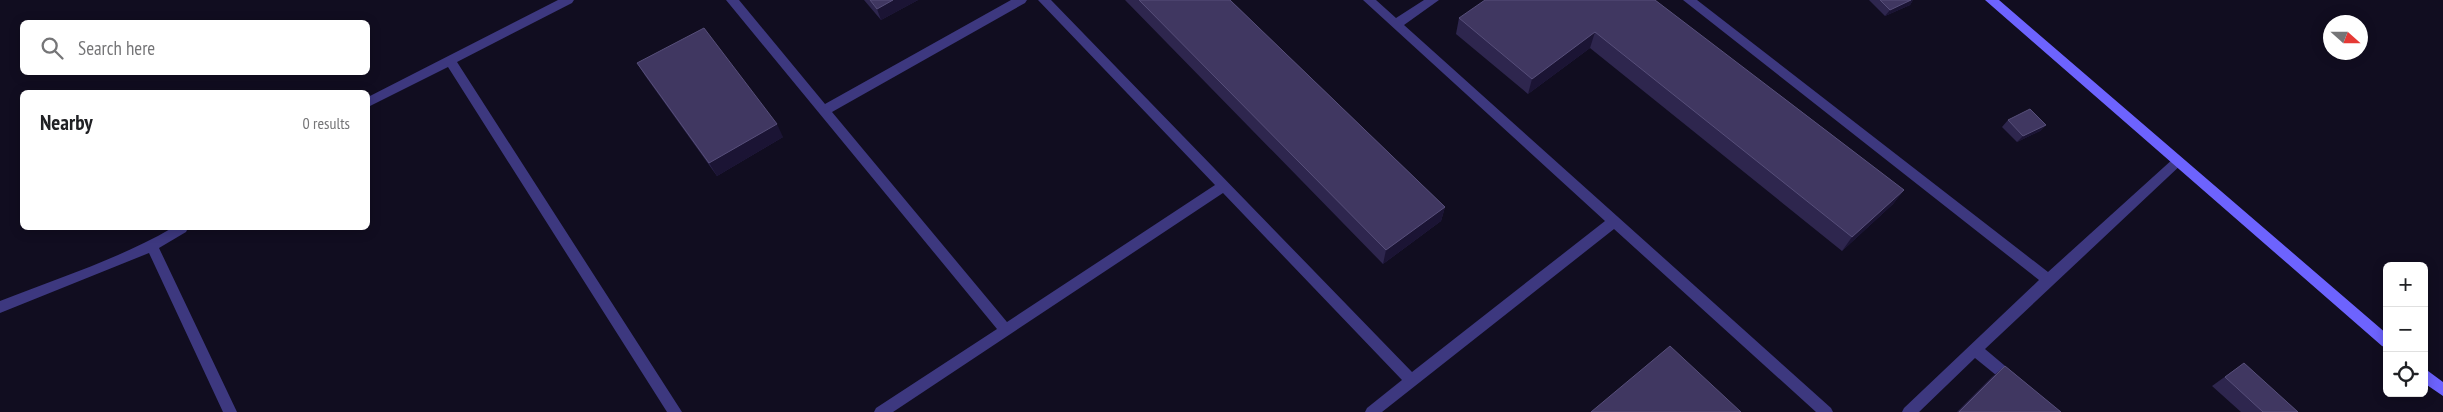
<!DOCTYPE html>
<meta charset="utf-8">
<style>
:root{--surface:#fff;--page:#f6f6f6;--text:#202124;--muted:#757577;--line:#e0e0e0}
body{margin:0;font-family:"PT Sans Narrow",sans-serif;background:var(--page);color:var(--text)}
.controls{position:absolute;right:15px;bottom:15px;display:grid;overflow:hidden;border-radius:8px;box-shadow:0 2px 12px #0003}
.controls button{width:45px;height:45px;display:grid;place-items:center;padding:0;border:0;border-bottom:1px solid var(--line);background:var(--surface);color:var(--text);font:25px sans-serif}
.compass{position:absolute;left:2323px;top:15px;width:45px;height:45px;border-radius:50%;background:var(--surface);box-shadow:0 2px 12px #0003;rotate:111deg}
.list{margin:0;padding:0;list-style:none}
h2{display:flex;justify-content:space-between;align-items:center;height:65px;margin:0;padding:0 20px;font-size:21px}
h2 small{font-size:16px;font-weight:400;color:var(--muted)}
.icon{flex:none;width:28px;height:28px;fill:none;stroke:currentColor;stroke-width:2;stroke-linecap:round;stroke-linejoin:round}
.map{position:relative;flex:none;width:2443px;height:412px;overflow:hidden}
.search{position:absolute;background:var(--surface);box-shadow:0 2px 12px #0003;left:20px;top:20px;width:350px;height:55px;display:flex;align-items:center;gap:12px;box-sizing:border-box;padding:0 18px;border-radius:8px;color:var(--muted);font-size:19px}
.panel{position:absolute;background:var(--surface);box-shadow:0 2px 12px #0003;left:20px;top:90px;width:350px;height:140px;border-radius:8px}
.map>svg:first-child{display:block}
.lines{fill:none;stroke-linecap:round;stroke-linejoin:round}
.street{fill:#3d387f;fill-rule:evenodd}
.secondary{fill:#6d63fe;fill-rule:evenodd}
.wall{fill:#2e264e}
.shaded-wall{fill:#1b1434}
.building{fill:#403761;stroke:#574f7a}
</style>
<div class="map">
<svg width="2443" height="412" viewBox="0 0 2443 412">
<rect width="100%" height="100%" fill="#110d20"/>
<g class="lines">
<path class="street" d="M558,0H574L572,3L457,62L682,412H667L448,67L368,107V97Z
M726,0H739L825,104L1011,0H1027L1025,3L832,112L1007,322L1215,185L1038,0H1051L1412,372L1605,221L1363,0H1376L1396,18L1424,0H1439L1404,25L1831,408L1833,412H1816L1614,229L1382,412H1365L1367,408L1402,380L1223,193L893,412H874L876,408L997,329Z
M1683,0H1697L2048,272L2174,158H2182L2184,162L1985,349L2017,376L2019,380L2017,384L2012,386L2007,384L1975,358L1919,412H1902L1904,408L2039,280Z
M172,228H188L186,232L159,248L237,412H223L149,253L0,313V301C58,278 119,259 172,228Z"/>
<path class="secondary" d="M1985,0H1999L2387,334V348L2382,346Z
M2424,368L2443,382V396L2424,383Z"/>
</g>
<path class="wall" d="M864,0H918L881,20Z
M1125,0H1230L1445,207L1441,221L1383,264Z
M1655,0L1904,190L1893,204L1842,251L1590,48L1528,94L1456,34L1459,18Z
M1869,0H1913L1910,5L1885,16Z
M637,63L783,137L717,176L646,77Z
M2008,120L2046,125L2040,131L2017,142L2002,127Z
M2244,363L2298,412H2241L2212,386Z
M2005,366L2061,412H1957L1992,377Z"/>
<path class="shaded-wall" d="M893,0H918L881,20L877,9Z
M1911,0H1913L1910,5L1885,16L1890,10Z
M1595,32L1590,48L1528,94L1532,79Z
M777,124L783,137L717,176L709,163Z
M2046,125L2040,131L2017,142L2023,136Z
M1904,190L1893,204L1842,251L1852,237Z
M1445,207L1441,221L1383,264L1386,250Z"/>
<path class="building" d="M870,0H893L877,9Z
M1139,0H1230L1445,207L1386,250Z
M1485,0H1655L1904,190L1852,237L1595,32L1532,79L1459,18Z
M1880,0H1911L1890,10Z
M704,28L777,124L709,163L637,63Z
M2030,109L2046,125L2023,136L2008,120Z
M1670,346L1741,412H1591Z
M2244,363L2298,412H2263L2225,377Z
M2005,366L2061,412H1959Z"/>
</svg>
<div class="controls">
<button>+</button>
<button>−</button>
<button><svg class="icon" aria-label="locate" viewBox="0 0 24 24"><circle cx="12" cy="12" r="6"/><path d="M12 2v4M12 18v4M2 12h4M18 12h4"/></svg></button>
</div>
<svg class="compass" viewBox="-18 -18 36 36"><path d="M0-13l5 13h-10z" fill="#e53935"/><path d="M0 13l5-13h-10z" fill="#757577"/></svg>
<div class="search"><svg class="icon" aria-label="search" viewBox="0 0 24 24"><circle cx="10" cy="10" r="6"/><path d="M15 15l6 6"/></svg>Search here</div>
<section class="panel">
<h2>Nearby<small>0 results</small></h2>
<ul class="list">
</ul>
</section>
</div>
